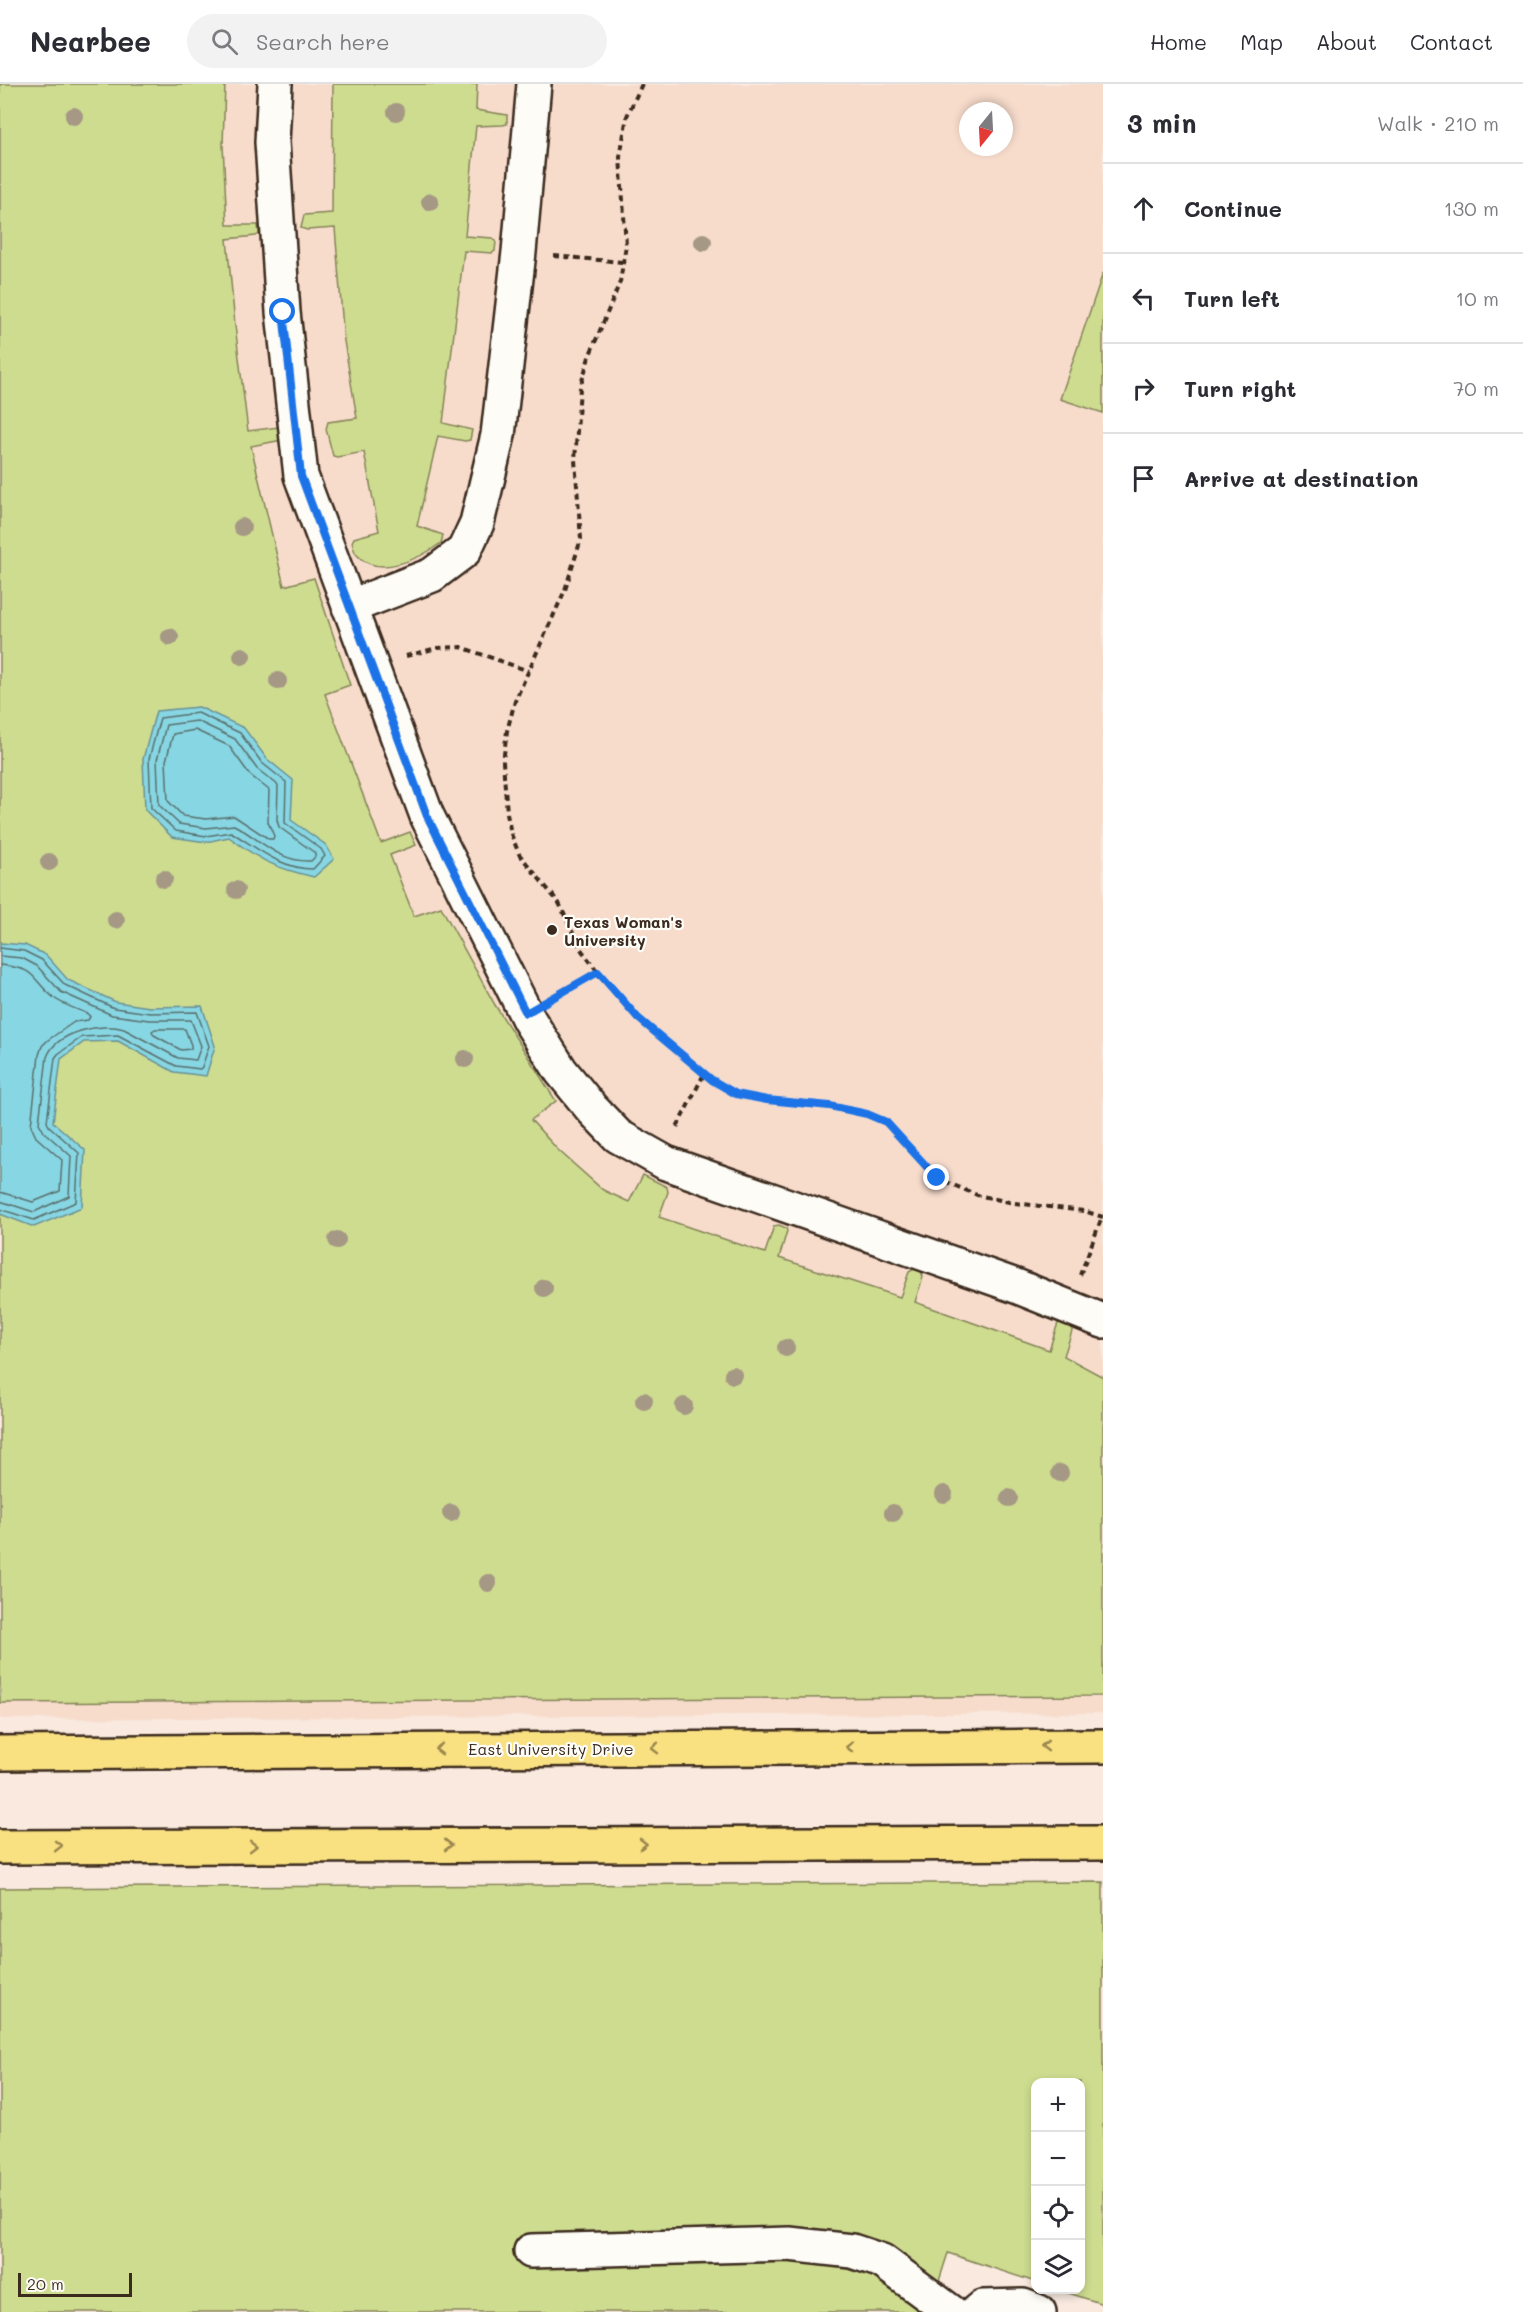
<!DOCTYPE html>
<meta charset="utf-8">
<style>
:root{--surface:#fff;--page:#f2f2f3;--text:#2b2b33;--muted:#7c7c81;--line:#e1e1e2}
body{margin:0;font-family:Mali,sans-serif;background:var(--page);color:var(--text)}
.controls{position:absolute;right:18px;bottom:18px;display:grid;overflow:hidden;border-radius:12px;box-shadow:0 3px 9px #0003}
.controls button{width:54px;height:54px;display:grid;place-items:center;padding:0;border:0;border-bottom:2px solid var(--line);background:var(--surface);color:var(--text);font:30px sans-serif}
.compass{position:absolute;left:959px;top:18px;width:54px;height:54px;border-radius:50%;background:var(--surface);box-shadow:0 3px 9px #0003;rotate:198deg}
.scale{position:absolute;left:18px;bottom:15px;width:114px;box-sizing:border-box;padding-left:6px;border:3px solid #3b2a1e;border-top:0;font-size:16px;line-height:21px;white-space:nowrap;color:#3b2a1e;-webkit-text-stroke:4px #fdfcf7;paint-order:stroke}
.stop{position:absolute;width:18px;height:18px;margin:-14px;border:4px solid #1a73e8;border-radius:50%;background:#fff}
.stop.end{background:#1a73e8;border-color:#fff;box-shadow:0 2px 6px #0008}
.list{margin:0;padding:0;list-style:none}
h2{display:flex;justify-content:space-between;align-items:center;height:78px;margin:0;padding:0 24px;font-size:26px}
h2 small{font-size:20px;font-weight:400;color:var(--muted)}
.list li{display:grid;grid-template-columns:39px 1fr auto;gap:18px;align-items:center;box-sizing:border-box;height:90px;padding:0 24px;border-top:2px solid var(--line)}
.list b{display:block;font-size:22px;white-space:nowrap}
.list em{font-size:20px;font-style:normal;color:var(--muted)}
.icon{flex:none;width:33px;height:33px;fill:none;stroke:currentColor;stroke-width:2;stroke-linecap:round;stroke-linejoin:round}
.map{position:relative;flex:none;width:1103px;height:2228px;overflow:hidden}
header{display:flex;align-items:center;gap:36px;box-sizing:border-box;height:84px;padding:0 30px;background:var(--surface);border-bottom:2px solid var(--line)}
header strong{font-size:28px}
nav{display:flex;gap:33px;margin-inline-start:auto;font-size:21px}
.search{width:420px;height:54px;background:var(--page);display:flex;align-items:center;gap:15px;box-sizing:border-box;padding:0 21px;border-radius:33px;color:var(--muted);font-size:22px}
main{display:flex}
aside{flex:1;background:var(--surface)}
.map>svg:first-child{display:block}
.built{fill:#f7dccc;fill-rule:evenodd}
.green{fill:#cedc90;stroke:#848357;stroke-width:1.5}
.water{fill:#87d6e3;stroke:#699194;stroke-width:1.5}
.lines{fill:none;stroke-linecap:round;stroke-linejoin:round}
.shore{stroke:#596f6d;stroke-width:1.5}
.minor-casing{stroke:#3b2a1e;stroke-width:38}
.major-casing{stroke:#3b2a1e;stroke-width:38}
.path{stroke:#3b2a1e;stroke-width:4;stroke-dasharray:6 4.5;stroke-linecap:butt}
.minor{stroke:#fdfcf7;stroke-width:33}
.major{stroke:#f9e181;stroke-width:33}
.tree{fill:#a59884}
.oneway{stroke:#9a8650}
.route{stroke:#1a73e8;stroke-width:8}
.poi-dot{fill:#3b2a1e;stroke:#fdfcf7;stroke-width:2}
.labels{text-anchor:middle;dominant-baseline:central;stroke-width:4.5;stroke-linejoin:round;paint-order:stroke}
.poi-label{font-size:16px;font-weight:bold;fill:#3b2a1e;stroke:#fdfcf7;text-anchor:start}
.street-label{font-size:16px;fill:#3b2a1e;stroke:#fdfcf7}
</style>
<header>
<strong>Nearbee</strong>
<div class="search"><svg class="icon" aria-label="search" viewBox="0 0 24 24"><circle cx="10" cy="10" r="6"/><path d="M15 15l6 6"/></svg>Search here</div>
<nav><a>Home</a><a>Map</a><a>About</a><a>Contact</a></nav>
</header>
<main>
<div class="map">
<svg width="1103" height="2228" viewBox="0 0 1103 2228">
<rect width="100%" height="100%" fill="#f9e9de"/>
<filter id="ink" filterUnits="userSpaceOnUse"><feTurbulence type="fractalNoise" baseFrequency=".0167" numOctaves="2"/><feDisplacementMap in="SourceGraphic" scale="12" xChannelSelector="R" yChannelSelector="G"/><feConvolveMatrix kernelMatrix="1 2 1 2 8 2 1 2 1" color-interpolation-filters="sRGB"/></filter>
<g filter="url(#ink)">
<path class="built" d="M0,0H1103V1629L0,1635ZM968,27H1004V63H968Z"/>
<path class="green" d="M0,0H225L223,61L227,141H258L259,150L256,152L227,155L235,241L248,347L279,343L283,345L282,356L251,362L284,502L314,494L350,601L325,610L381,759L410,748L416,761L390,771L414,832L441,823L495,921L556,1017L531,1036L558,1066L603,1106L629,1118L643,1091L667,1103L668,1108L659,1133L765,1169L774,1142L779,1141L786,1144L787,1147L779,1174L900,1213L909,1188L914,1185L921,1187L923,1193L915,1218L1049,1266L1058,1239L1072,1241V1247L1064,1272L1103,1293V1612L0,1619Z
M333,0H477L476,26L507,31V40L503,41L476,42L465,152L493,154L496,157L495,167L492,169L464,167L443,339L472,346L470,356L465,357L438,352L417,442L443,451L441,459C421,474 378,495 357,471C354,468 353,462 352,458L354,454L379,447L364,368L337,373L333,372L326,345L328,338L357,334L344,257L335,144L307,146L301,144L304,131L332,129Z
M1103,189V329L1060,315Z
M1103,1798V2220L1059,2206H1080V1998H1036L1035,2198L948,2169L929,2228H0V1804Z"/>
<path class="water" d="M199,623L244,644L267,675L293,696L291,736L326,761L334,775L314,793C275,784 261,777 229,753L206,758L172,753L145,726L143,675L156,627Z
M0,859L25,861L46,871L68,896L116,918L150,923L202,922L215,962L206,992L174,988L118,957L84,958L61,975L53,1038L85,1066L82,1123L34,1143L0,1130Z"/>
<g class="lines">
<path class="shore" d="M198,629L240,649L262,679L286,698L285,739L321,765L325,772L313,785C281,785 257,764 231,748L206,752L176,747L151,724L149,675L160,634Z
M197,637L235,655L257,685L278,701L277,736L279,743L315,769V773L311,777C279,779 259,754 234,741L206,744L179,740L159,721L157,676L166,641Z
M195,646L229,662L250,691L269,706L268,738L274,752L273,755H269L234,732L206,735L183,732L168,717L166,677L173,650Z
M0,864L24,867L42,876L65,901L114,924L150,929L197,928L209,962L202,983L200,985L176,982L118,951L82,953L58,970L55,974L47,1038L49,1042L79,1069L76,1118L34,1136L0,1125
M0,872L22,874L37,882L61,908L112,931L149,936H191L201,962L196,976L178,974L124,945C101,938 56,948 47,973L39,1039L44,1048L71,1072L69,1112L34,1128L0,1117
M0,881C39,885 29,893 54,914C63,921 77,925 88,930L90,933L88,936L74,938L48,956L42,962L39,971L31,1042L36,1053L62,1076L60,1107L33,1118L0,1108
M155,945H185L191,961V965L181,966L154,951L152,947Z"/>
<g class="minor-casing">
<path id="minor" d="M275,0L272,58L283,228L301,392L427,732L529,936L561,987L592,1025L618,1052L666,1079L1016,1202L1103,1237
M349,523L432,491L464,467L477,439L498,351L519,168L534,0
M531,2167L789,2160L852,2167L882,2177L951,2228
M977,2228L983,2223L1023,2222L1039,2228"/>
</g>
<g class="major-casing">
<path id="major" d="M0,1669L1103,1662
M0,1763L1103,1759"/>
</g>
<path class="path" d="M642,0L627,32L620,73L626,161L620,198L589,273L580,304L575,376L581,455L565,506L515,617L507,647L503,678L507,729L511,750L519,770L559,819L580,864L598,888L638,934L712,996L736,1010L767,1016L830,1022L867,1030L886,1038L937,1094L977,1111L1014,1119L1084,1127L1103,1133
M554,172L622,178
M406,572L437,564L461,563L529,587
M557,911L598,888
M677,1043L704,990
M1080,1191L1102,1133"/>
<use href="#minor" class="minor"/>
<use href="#major" class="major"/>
</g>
<g class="tree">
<circle cx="396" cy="28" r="9"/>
<circle cx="74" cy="32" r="9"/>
<circle cx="430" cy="118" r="9"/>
<circle cx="703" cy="158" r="9"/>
<circle cx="242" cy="443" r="9"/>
<circle cx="170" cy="553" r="9"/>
<circle cx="242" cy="572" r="9"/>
<circle cx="278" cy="597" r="9"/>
<circle cx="49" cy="778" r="9"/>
<circle cx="164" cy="795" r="9"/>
<circle cx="236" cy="806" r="9"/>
<circle cx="116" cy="836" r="9"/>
<circle cx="465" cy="975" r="9"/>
<circle cx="337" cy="1156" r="9"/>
<circle cx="544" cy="1204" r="9"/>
<circle cx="786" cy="1264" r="9"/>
<circle cx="733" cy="1291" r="9"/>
<circle cx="644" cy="1317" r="9"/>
<circle cx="684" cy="1322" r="9"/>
<circle cx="1060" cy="1389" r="9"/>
<circle cx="944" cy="1410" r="9"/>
<circle cx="1009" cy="1414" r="9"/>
<circle cx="451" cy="1429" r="9"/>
<circle cx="893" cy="1429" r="9"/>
<circle cx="488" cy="1499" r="9"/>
</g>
<defs><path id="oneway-chevron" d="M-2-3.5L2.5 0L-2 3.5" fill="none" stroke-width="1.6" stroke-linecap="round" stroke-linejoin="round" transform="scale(1.5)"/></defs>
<g class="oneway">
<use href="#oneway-chevron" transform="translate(1045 1662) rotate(180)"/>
<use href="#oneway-chevron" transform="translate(850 1663) rotate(180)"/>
<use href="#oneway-chevron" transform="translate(655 1664) rotate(180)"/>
<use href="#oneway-chevron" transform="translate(439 1665) rotate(180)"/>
<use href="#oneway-chevron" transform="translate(643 1760)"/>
<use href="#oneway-chevron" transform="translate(448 1761)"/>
<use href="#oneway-chevron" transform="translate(58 1762)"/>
<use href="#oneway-chevron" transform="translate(253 1762)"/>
</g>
</g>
<g class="lines" filter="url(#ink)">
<path class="route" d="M283,228L301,392L427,732L526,929L598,888L638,934L712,996L736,1010L767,1016L830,1022L867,1030L886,1038L937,1094"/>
</g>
<circle class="poi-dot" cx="552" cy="846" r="6"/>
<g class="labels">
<g class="poi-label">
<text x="564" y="837">Texas Woman's<tspan x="564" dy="18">University</tspan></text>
</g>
<g class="street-label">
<text x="551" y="1664">East University Drive</text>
</g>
</g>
</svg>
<div class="controls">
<button>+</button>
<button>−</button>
<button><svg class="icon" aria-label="locate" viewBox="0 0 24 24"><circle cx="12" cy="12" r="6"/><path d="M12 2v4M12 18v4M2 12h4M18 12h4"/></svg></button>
<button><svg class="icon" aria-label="layers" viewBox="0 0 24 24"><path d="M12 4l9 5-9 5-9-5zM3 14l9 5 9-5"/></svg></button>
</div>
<svg class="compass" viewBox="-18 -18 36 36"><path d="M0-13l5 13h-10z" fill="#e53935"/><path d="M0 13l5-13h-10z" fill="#7c7c81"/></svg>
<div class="scale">20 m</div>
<div class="stop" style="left:283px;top:228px"></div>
<div class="stop end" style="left:937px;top:1094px"></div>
</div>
<aside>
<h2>3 min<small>Walk · 210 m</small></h2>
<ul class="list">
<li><svg class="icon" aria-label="ahead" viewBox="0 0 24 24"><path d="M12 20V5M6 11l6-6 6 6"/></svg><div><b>Continue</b></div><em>130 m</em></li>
<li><svg class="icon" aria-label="left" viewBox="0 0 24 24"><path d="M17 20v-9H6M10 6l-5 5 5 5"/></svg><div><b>Turn left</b></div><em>10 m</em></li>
<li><svg class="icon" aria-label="right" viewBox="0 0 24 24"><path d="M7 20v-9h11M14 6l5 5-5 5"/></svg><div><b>Turn right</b></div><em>70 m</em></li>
<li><svg class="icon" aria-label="arrive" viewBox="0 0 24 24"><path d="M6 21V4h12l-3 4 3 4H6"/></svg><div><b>Arrive at destination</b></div></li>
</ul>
</aside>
</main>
